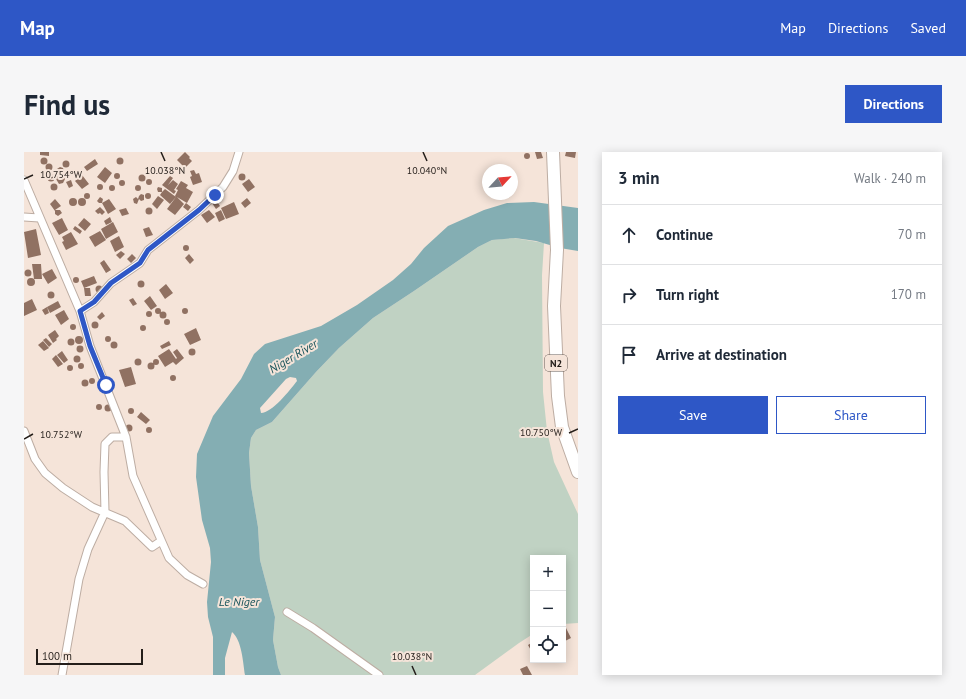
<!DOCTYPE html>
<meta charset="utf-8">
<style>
:root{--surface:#fff;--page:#f6f6f7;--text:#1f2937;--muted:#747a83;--line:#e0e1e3;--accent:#2e57c6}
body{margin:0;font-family:"PT Sans",sans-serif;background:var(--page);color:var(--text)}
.controls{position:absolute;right:12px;bottom:12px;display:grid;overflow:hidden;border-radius:0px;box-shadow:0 2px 10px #0003}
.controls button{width:36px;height:36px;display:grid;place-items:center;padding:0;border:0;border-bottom:1px solid var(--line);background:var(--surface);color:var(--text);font:20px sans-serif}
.compass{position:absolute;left:458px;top:12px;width:36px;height:36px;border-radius:50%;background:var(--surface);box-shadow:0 2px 10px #0003;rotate:64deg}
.scale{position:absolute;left:12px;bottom:10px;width:107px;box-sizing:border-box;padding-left:4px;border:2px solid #241e1a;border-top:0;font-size:11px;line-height:14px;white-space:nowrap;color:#241e1a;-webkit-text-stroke:3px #f5e4d9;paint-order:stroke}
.stop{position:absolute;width:12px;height:12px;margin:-9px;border:3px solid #2e57c6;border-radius:50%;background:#fff}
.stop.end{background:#2e57c6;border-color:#fff;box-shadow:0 1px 4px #0008}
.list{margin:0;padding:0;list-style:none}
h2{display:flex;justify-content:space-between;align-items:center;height:52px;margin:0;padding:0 16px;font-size:17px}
h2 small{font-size:13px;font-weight:400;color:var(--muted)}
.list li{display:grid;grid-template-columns:26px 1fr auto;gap:12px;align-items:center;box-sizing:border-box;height:60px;padding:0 16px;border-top:1px solid var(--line)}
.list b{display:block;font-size:15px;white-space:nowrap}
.list em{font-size:13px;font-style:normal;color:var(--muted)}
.actions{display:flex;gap:8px;padding:12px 16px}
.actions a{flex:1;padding:9px 0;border:1px solid var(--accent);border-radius:0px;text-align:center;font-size:14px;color:var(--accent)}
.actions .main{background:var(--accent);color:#fff}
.icon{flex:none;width:22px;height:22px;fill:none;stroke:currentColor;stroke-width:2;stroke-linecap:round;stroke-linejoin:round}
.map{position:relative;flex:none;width:554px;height:523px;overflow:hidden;border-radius:0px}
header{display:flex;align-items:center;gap:24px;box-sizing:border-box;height:56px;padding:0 20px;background:var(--accent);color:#fff}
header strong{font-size:19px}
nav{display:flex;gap:22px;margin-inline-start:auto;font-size:14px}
.intro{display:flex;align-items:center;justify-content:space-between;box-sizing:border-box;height:96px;padding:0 24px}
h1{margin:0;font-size:28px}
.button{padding:10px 18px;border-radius:0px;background:var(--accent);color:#fff;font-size:14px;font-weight:700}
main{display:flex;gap:24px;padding:0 24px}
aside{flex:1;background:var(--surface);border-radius:0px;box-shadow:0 2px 10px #0003}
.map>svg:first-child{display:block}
.green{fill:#c0d2c3}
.water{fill:#84aeb3;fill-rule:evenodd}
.building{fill:#907162}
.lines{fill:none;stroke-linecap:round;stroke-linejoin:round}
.minor-casing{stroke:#bdada3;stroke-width:9}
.trunk-casing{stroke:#bdada3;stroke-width:14}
.minor{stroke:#fff;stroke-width:7}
.trunk{stroke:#fff;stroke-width:12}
.route{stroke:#2e57c6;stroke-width:5}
.ticks{fill:none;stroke:#241e1a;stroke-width:1.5}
.labels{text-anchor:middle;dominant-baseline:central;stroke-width:4;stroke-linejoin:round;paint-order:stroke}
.shield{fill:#f5e4d9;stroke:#635953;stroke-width:1}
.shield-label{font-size:10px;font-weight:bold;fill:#241e1a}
.water-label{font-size:12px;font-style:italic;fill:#165259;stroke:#f5e4d9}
.ticks-label{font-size:10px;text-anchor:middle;fill:#241e1a;stroke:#f5e4d9;stroke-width:4;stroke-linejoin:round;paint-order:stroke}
</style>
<header>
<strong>Map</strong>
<nav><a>Map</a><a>Directions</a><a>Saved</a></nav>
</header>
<div class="intro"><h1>Find us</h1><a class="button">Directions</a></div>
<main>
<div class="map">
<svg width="554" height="523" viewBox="0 0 554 523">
<rect width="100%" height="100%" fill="#f5e4d9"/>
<path class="green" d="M490,86L520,91L518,123L519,240L523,279L530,310L554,362V471L539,472V406H509V482L495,491L451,523H257L254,515L249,488L251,465L236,408L234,375L227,334L225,301L227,286L232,278L248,270L292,220L315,196L349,166L390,139L454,95L468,88Z"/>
<path class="water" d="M510,50L554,56V99L536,96L512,89L491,86L468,88L454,95L390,139L349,166L315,196L292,220L248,270L232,278L227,286L225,301L227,334L234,375L236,408L251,465L249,488L254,515L257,523H221C219,511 218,488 208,480L201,506V523H189V485L184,465L183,450L187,410L186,396L178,368L172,325L173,302L189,264L217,227L230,202L241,192L297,174L333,153L369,128L387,112L400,96L424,74L460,58L483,51ZM266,225L272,226L273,229C266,238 248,261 237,261L236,256L262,227Z"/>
<path class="building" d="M16,0H25V4L16,3Z
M161,0L166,5L165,6L168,9L161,16L153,8Z
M511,0H517L519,6L513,7Z
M542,0H552L551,6L541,4Z
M500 4a3 3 0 1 1 6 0a3 3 0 1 1-6 0Z
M16.5 9a3.5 3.5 0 1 1 7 0a3.5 3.5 0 1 1-7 0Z
M92.5 9a3.5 3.5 0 1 1 7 0a3.5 3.5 0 1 1-7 0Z
M71,7L74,12L63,19L60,15Z
M38.5 12a3.5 3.5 0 1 1 7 0a3.5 3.5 0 1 1-7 0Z
M21.5 15a3.5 3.5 0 1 1 7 0a3.5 3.5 0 1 1-7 0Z
M36,15L39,16L40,19L37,22L39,24L41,27L39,31L35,32L32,27L33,24L36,23L33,20V17Z
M81,15L88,21L81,31L73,25Z
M170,18L172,22L175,21L178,30L169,33L166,25L168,24L166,19Z
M90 24a3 3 0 1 1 6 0a3 3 0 1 1-6 0Z
M214.5 25a3.5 3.5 0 1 1 7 0a3.5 3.5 0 1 1-7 0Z
M114.5 26a3.5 3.5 0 1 1 7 0a3.5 3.5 0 1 1-7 0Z
M23.5 26a3.5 3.5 0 1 1 7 0a3.5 3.5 0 1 1-7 0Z
M58,23L65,32L58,37L51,29Z
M146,24L149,26L144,33L149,28L154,32L150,38L152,39L150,42L138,33Z
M122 30a3 3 0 1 1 6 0a3 3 0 1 1-6 0Z
M225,27L231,35L224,40L218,32Z
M47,28L49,34L45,36L42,30Z
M95 31a3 3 0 1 1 6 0a3 3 0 1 1-6 0Z
M157,29L164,33L162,36L169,40L163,51L153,45L160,52L151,63L143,57L152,45L151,44L154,38L152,37Z
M26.5 35a3.5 3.5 0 1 1 7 0a3.5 3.5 0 1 1-7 0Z
M73 35a3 3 0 1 1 6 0a3 3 0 1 1-6 0Z
M85 36a3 3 0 1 1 6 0a3 3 0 1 1-6 0Z
M111 36a3 3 0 1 1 6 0a3 3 0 1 1-6 0Z
M134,35L138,36V40L141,37L152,45L146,52L136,43L138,40H134L133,37Z
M121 44a3 3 0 1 1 6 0a3 3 0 1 1-6 0Z
M60 44a3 3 0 1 1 6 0a3 3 0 1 1-6 0Z
M117,42L120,43V48L117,49L115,47L113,52L110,51L109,47L112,45L114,47L115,44Z
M134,44L140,48L133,57L128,52Z
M76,45L79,47L78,51L85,47L92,57L84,62L78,51H75L73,49Z
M45 50a4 4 0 1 1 8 0a4 4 0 1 1-8 0Z
M223,46L227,51L221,56L217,51Z
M54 50a4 4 0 1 1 8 0a4 4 0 1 1-8 0Z
M31,47L37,54L31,58H36L38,61L34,64L31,62V59L26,52Z
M192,48L196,54L192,57L188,51Z
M210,50L215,62L202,67L197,56Z
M162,51L167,55L164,59L159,55Z
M76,55L81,60L78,63L76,61L74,62L71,59Z
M121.5 59a3.5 3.5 0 1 1 7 0a3.5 3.5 0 1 1-7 0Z
M102,56L105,62L98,64L95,58Z
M185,58L191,65L183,71L177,63Z
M197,58L201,67L195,70L191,61Z
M86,65L88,70L82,73L80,69Z
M38,66L44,78L35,83L28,71Z
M60,66L67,72L61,79L54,73Z
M89,70L94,80L82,87L77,77Z
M51,74L58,79L56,82L49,77Z
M125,75L129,83L122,85L119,77Z
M12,77L17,103L4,106L0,80Z
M76,79L82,88L71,95L65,85Z
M47,80L54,92L42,98L38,90L40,89L38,85Z
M95,84L100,95L91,100L86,89Z
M159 96a3 3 0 1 1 6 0a3 3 0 1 1-6 0Z
M97,99L101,102L96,107L92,103Z
M108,102L112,106L107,111L103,107Z
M165,102L170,108L166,112L161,106Z
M80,108L87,118L82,121L76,111Z
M8,112H17L18,127H10Z
M28,117L33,126L24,132L18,122Z
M0.5 121a3.5 3.5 0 1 1 7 0a3.5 3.5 0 1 1-7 0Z
M70,124L73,131L60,136L57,129Z
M49 128a3 3 0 1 1 6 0a3 3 0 1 1-6 0Z
M3 130a4 4 0 1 1 8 0a4 4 0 1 1-8 0Z
M113.5 132a3.5 3.5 0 1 1 7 0a3.5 3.5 0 1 1-7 0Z
M142,132L149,141L141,147L135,138Z
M71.5 137a3.5 3.5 0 1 1 7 0a3.5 3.5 0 1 1-7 0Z
M60,136H66L67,144H61Z
M23.5 143a3.5 3.5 0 1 1 7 0a3.5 3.5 0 1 1-7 0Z
M126,144L133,154L127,158L120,149Z
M109,146L113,152L109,154L105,148Z
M8,147L13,158L0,164V151Z
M34,149L37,155L26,161L23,155Z
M23,155L25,161L21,163L18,158Z
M158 159a3 3 0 1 1 6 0a3 3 0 1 1-6 0Z
M131 159a3 3 0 1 1 6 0a3 3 0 1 1-6 0Z
M40,158L45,167L37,173L31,163Z
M122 162a3 3 0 1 1 6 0a3 3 0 1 1-6 0Z
M135.5 163a3.5 3.5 0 1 1 7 0a3.5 3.5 0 1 1-7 0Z
M78,160L81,164L76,168L73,165Z
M140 170a3 3 0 1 1 6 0a3 3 0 1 1-6 0Z
M67.5 173a3.5 3.5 0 1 1 7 0a3.5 3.5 0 1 1-7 0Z
M46 175a3 3 0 1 1 6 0a3 3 0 1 1-6 0Z
M116 176a3 3 0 1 1 6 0a3 3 0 1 1-6 0Z
M172,176L177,188L166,193L160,182Z
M31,178L35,184L32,187L33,188L29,191L24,183Z
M81 187a3 3 0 1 1 6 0a3 3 0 1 1-6 0Z
M51 188a4 4 0 1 1 8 0a4 4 0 1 1-8 0Z
M22,186L28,192L25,195L19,188Z
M43.5 190a3.5 3.5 0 1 1 7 0a3.5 3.5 0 1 1-7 0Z
M19,189L25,196L20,199L14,193Z
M145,189L147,193L138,197L136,194Z
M86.5 193a3.5 3.5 0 1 1 7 0a3.5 3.5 0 1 1-7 0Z
M52.5 197a3.5 3.5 0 1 1 7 0a3.5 3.5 0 1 1-7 0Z
M164.5 200a3.5 3.5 0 1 1 7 0a3.5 3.5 0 1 1-7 0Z
M145,197L152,207L153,206L149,200L153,197L160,206L152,213L149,210L141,215L134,204Z
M38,199L44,208L40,211L33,203Z
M32,203L39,212L34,215L28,207Z
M49.5 207a3.5 3.5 0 1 1 7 0a3.5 3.5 0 1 1-7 0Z
M110.5 210a3.5 3.5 0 1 1 7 0a3.5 3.5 0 1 1-7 0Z
M129 210a3 3 0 1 1 6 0a3 3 0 1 1-6 0Z
M123.5 214a3.5 3.5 0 1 1 7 0a3.5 3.5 0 1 1-7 0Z
M54 214a3 3 0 1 1 6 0a3 3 0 1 1-6 0Z
M43 216a3 3 0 1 1 6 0a3 3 0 1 1-6 0Z
M107,215L112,232L101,235L95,218Z
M146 226a3 3 0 1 1 6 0a3 3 0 1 1-6 0Z
M65 229a3 3 0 1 1 6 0a3 3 0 1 1-6 0Z
M57.5 231a3.5 3.5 0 1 1 7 0a3.5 3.5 0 1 1-7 0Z
M72 255a3 3 0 1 1 6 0a3 3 0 1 1-6 0Z
M80.5 256a3.5 3.5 0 1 1 7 0a3.5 3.5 0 1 1-7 0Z
M104 259a3 3 0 1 1 6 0a3 3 0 1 1-6 0Z
M117,260L126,268L122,272L113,265Z
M101.5 276a3.5 3.5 0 1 1 7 0a3.5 3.5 0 1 1-7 0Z
M122 278a3 3 0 1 1 6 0a3 3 0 1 1-6 0Z
M542,476L547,486L539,490V478Z
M509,490V502L504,493Z
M503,514L508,523H499L496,517Z"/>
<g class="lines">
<g class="minor-casing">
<path id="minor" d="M0,28L56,159L66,194L102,285H88L81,292L80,320L81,360L64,397L55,427L38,523
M0,65L15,66
M56,159L70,150L87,131L116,111L124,98L175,58L199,35L209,19L215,0
M0,279L11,307L21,321L39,336L68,355L101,369L128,395L137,389
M102,285L109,324L145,406L163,423L179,432
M263,460L289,476L355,523"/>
</g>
<g class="trunk-casing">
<path id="trunk" d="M529,0L533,98L530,154L534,244L538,275L554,320"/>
</g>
<use href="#minor" class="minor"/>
<use href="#trunk" class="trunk"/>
</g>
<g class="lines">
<path class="route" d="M82,233L66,194L56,159L70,150L87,131L116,111L124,98L175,58L191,43"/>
</g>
<path class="ticks" d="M137,0L141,9M399,0L403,9M0,27L9,23M545,281L554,277M0,287L9,282M388,514L392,523"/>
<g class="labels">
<rect class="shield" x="521" y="203" width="22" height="16" rx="3"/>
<g class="shield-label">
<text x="532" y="211">N2</text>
</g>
<g class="water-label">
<text transform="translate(269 204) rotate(-31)">Niger River</text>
<text x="215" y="449">Le Niger</text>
</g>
</g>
<g class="ticks-label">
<text x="141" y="22">10.038°N</text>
<text x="403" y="22">10.040°N</text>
<text x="37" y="26">10.754°W</text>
<text x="517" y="284">10.750°W</text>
<text x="37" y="286">10.752°W</text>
<text x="388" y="508">10.038°N</text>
</g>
</svg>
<div class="controls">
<button>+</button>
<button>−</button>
<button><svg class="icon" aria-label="locate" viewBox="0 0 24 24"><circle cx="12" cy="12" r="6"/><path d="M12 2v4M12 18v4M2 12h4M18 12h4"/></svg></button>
</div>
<svg class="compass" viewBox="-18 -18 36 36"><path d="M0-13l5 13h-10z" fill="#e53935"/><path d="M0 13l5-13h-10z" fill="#747a83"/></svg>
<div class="scale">100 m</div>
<div class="stop" style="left:82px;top:233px"></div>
<div class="stop end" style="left:191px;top:43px"></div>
</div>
<aside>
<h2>3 min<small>Walk · 240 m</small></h2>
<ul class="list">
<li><svg class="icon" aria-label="ahead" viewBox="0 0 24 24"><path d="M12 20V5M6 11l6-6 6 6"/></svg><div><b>Continue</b></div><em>70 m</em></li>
<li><svg class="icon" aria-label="right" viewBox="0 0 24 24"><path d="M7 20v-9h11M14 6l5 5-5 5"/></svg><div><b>Turn right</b></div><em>170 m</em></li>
<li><svg class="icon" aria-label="arrive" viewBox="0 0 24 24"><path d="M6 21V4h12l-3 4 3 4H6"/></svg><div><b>Arrive at destination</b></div></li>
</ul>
<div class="actions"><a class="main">Save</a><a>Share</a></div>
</aside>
</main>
